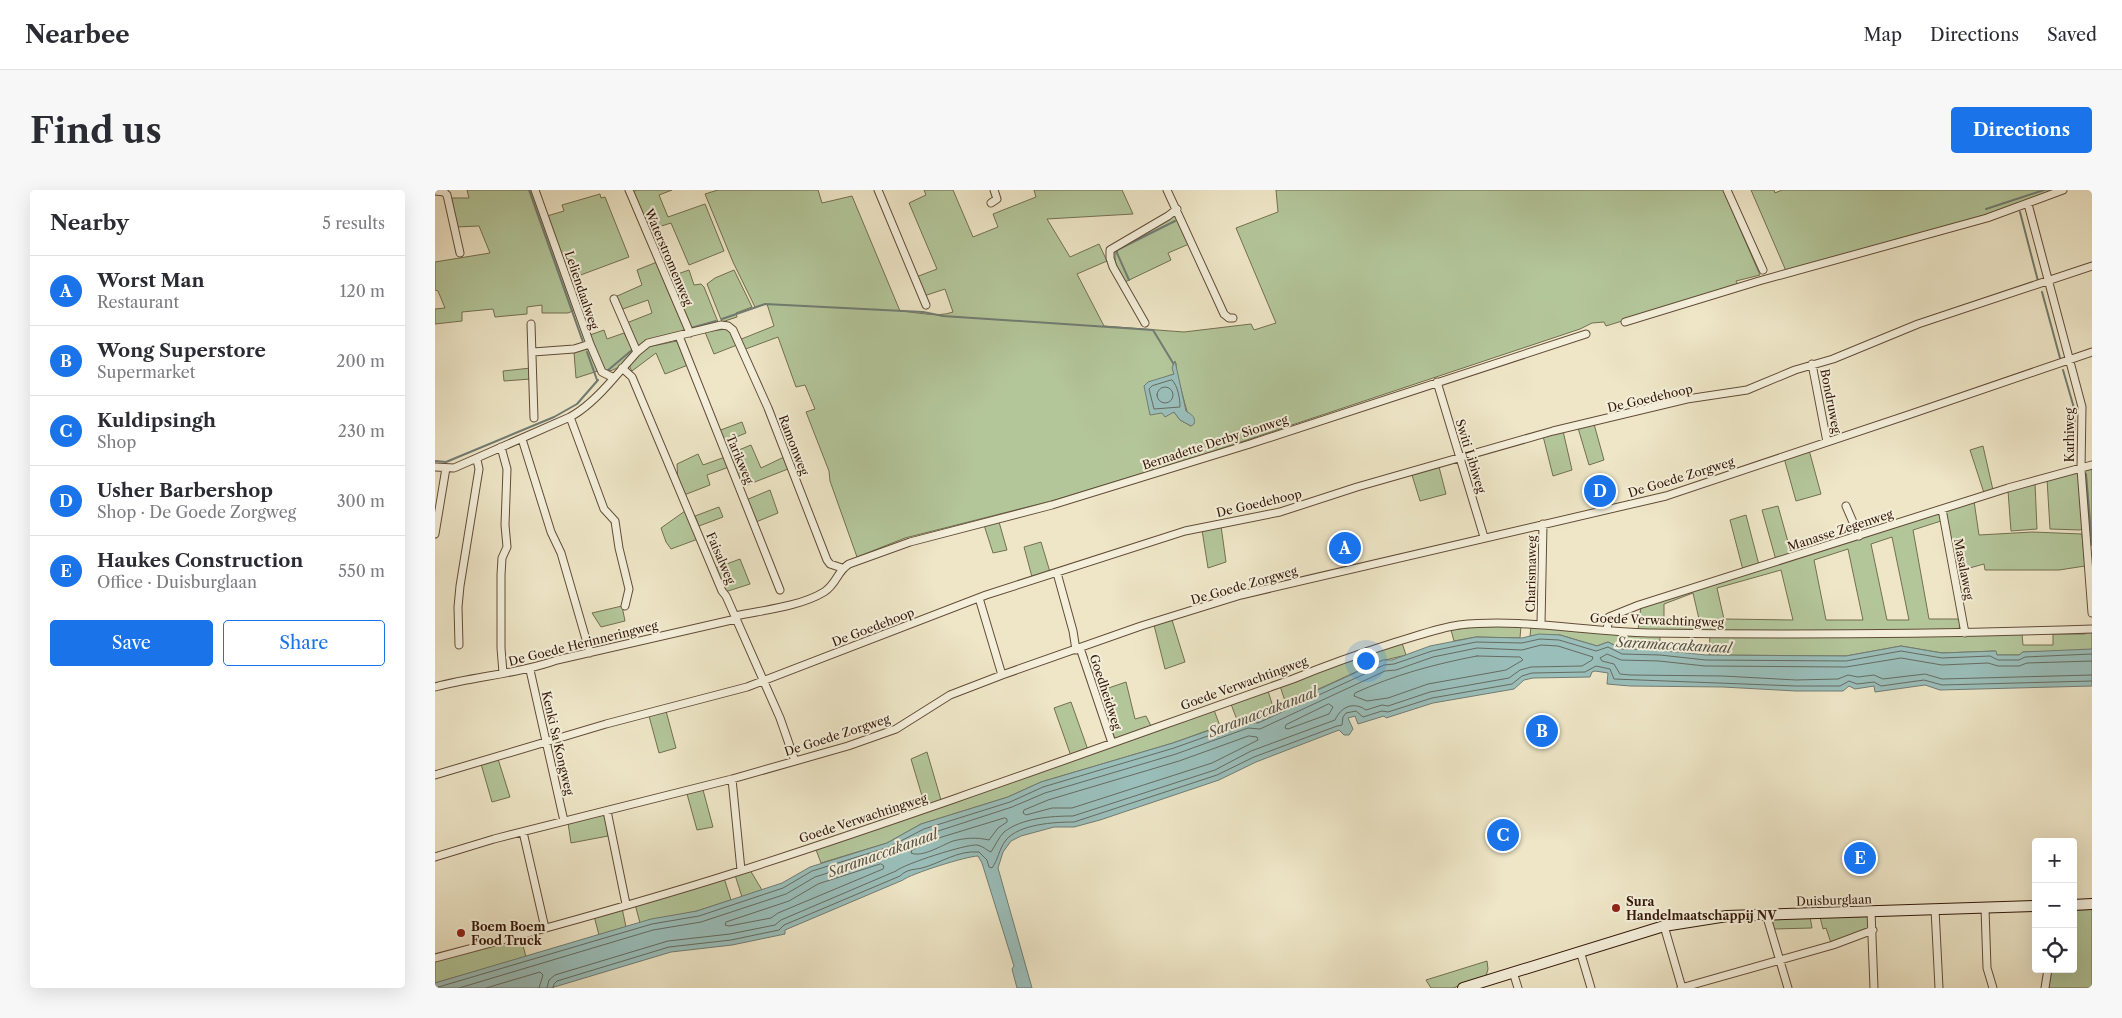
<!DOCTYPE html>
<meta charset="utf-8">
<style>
:root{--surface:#fff;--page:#f7f7f7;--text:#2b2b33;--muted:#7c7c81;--line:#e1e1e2;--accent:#1a73e8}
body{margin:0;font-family:"Libre Caslon Text",serif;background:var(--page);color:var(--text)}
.controls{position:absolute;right:15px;bottom:15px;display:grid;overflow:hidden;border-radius:5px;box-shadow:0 5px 20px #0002}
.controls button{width:45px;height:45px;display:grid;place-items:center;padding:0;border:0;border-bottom:1px solid var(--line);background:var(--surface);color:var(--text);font:25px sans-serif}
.you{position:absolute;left:930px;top:470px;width:18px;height:18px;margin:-12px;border:4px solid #fff;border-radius:50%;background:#1a73e8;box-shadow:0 0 0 8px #1a73e833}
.badge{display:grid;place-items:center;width:32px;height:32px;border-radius:50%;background:var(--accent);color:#fff;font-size:16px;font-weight:700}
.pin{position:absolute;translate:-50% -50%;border:2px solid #fff;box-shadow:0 1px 5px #0006}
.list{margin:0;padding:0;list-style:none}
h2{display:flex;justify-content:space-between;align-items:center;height:65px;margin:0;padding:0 20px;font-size:21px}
h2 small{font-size:16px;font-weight:400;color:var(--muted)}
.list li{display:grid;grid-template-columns:32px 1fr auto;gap:15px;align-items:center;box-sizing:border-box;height:70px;padding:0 20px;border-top:1px solid var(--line)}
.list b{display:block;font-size:19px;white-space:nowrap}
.list p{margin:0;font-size:16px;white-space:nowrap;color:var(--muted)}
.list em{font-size:16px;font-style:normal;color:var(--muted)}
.actions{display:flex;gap:10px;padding:15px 20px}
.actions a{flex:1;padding:11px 0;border:1px solid var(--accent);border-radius:5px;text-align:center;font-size:18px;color:var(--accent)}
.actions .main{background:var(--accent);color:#fff}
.icon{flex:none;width:28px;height:28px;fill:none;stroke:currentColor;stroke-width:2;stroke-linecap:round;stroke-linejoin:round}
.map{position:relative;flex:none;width:1657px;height:798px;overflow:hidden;border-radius:5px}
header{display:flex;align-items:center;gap:30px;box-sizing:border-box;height:70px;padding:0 25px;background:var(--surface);border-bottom:1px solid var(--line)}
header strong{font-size:24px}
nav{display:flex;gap:28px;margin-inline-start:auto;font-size:18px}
.intro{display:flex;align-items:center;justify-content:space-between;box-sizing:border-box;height:120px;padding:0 30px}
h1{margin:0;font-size:35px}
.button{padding:12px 22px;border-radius:5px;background:var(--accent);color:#fff;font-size:18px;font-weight:700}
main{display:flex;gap:30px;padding:0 30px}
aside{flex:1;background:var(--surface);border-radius:5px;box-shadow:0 5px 20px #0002}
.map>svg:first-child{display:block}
.green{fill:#b3c69a;stroke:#736f51;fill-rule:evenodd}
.water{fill:#9abeba;stroke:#717c73}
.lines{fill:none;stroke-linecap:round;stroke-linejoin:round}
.shore{stroke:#666b61;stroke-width:1}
.stream{stroke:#717c73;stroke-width:2}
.street-casing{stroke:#624c38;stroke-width:9}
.secondary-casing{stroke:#331808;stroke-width:12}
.street{stroke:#f4efdb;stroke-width:7}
.secondary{stroke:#f4efdb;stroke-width:10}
.poi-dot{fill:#8f2418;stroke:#f4efdb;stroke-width:2}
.labels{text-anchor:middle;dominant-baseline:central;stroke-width:4;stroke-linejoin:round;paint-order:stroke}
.street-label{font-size:12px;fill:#331808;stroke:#f4efdb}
.poi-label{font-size:12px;font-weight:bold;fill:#331808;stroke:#f4efdb;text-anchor:start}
.water-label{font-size:14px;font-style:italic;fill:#575246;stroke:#f4efdb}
</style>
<header>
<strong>Nearbee</strong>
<nav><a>Map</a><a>Directions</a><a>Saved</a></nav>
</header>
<div class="intro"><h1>Find us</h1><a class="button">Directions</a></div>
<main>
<aside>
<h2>Nearby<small>5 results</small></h2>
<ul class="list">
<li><span class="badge">A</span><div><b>Worst Man</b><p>Restaurant</p></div><em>120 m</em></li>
<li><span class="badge">B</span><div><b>Wong Superstore</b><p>Supermarket</p></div><em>200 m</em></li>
<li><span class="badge">C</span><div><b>Kuldipsingh</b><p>Shop</p></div><em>230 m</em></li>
<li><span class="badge">D</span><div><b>Usher Barbershop</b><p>Shop · De Goede Zorgweg</p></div><em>300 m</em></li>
<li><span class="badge">E</span><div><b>Haukes Construction</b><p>Office · Duisburglaan</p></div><em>550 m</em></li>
</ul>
<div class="actions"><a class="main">Save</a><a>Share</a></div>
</aside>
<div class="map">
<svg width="1657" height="798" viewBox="0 0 1657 798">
<rect width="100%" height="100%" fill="#eee6c7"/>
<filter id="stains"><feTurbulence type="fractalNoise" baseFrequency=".004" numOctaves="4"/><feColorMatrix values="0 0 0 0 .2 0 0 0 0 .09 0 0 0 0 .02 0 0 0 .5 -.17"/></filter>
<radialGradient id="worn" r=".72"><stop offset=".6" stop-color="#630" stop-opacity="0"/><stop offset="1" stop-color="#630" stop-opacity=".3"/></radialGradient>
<path class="green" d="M32,0H98L140,120L133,123H107V115L92,117V124L60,127L58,119L27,122V131L0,134V119L10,118L3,101L0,100V72L55,63L44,36L20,37L11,8H34Z
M202,0H237L224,5L233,27L270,14L289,61L254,75L236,33L214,40L197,2Z
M283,0H383L387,13L417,6L465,121C482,122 502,128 518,122L510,99L489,106L481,87L502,79L474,13L491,5L489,0H518L538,47L563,37L558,24L601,7L599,0H687L698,24L612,29L635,67L664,54L672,71L642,84L669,136L749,142L816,134L819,140L841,133L801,38L843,22L841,0H1288L1325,85L1301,91L1303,95L1171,136L1169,132L1157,133L1145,139L764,266L620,310L470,348L422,367L395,291L394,281L371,222L380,219L370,195L361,197L343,147L308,160L304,150L339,136L332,114L320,117L298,72L270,4ZM738,173H741V181L756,236L745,230L739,222L727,223L709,196L739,184Z
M1316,0H1339L1340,3L1347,0H1622L1546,27L1351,81Z
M165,4L166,8L170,7L194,67L135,89L112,26L129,21L127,15Z
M741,23L754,54L733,63L736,70L690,92L680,72V60Z
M222,72L250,139L249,141L202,158L189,134L217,123L213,110L185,120L180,107L207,95L202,80Z
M254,80L259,95L266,94L269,97L283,132L262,139L255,137L234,87Z
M299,80L317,117L301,123L302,127L287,132L272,94L280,88Z
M291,139L296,142L302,155L279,164L270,142Z
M169,140L172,149L189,143L199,162C193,169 179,185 169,180L155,145Z
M242,151L253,175L230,184L221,163L197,181L195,178V172L213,157Z
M151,158L155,160L163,181L141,188L139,162Z
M96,178V189L69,191L68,181Z
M307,232L311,243L289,252L283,241Z
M1159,234L1169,270L1154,275L1143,238Z
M1128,241L1137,280L1118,286L1108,246Z
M316,255L326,278L349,267L353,279L307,297L294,264Z
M1548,256L1558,300L1549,303L1535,260Z
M1374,260L1386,304L1361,311L1349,268Z
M263,264L268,275L290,267L294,277L272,285L275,295L249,305L243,293L242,274Z
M1004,277L1011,304L985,311L977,285Z
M1657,278V345L1652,346L1647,284L1650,280Z
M1643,282L1648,338L1645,340L1615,339L1612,289Z
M1600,293L1602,339L1576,341L1573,301Z
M335,300L343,323L321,332L311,310Z
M1539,311L1544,345L1597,342L1647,344L1650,376L1624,380H1550L1549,374L1520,382L1510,321Z
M1343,316L1357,366L1341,370L1327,320Z
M284,317L288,327L264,336L260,326Z
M250,321L263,349L236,359L231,352L226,338Z
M1501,323L1504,325L1506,331L1478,340L1494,429H1525V436L1523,440L1331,442L1203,440L1206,416ZM1457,347L1474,430H1452L1436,354ZM1413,359L1428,430H1391L1379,370ZM1346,380L1358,430L1289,429L1282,398ZM1258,403L1264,429L1229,428V414Z
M1311,325L1324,375L1308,380L1295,330Z
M564,332L572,360L558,363L549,335Z
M786,336L791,372L773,378L767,340Z
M606,352L615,382L597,387L589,357Z
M305,369L315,394L290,402L281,378Z
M187,416L190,431L166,437L157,423Z
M737,430L750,472L730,479L719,435Z
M1086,436L1085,448L1041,447L1019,451L1016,440L1040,437Z
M1096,436L1225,446V460L1187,459L1173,452L1162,456L1125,445L1095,446Z
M1657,441V459L1652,461L1588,462L1584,465H1561L1560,461L1507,463L1466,456L1411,466L1274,465L1275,446L1587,444L1588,455H1618V444H1649Z
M967,453L971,465L942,472L939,462Z
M932,465L936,475L851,514L845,496Z
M691,492L700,529L711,526L716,536L680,549L659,503Z
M833,501L839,520L822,528L812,527L802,530L796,514Z
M636,512L653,560L636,566L619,518Z
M779,520L785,536L738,553L606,592L573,607L486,634L452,653L386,673L380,657Z
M231,521L241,558L224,563L214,526Z
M492,562L506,610L490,616L476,569Z
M63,569L75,607L57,612L46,574Z
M268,600L278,637L262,640L252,604Z
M168,625L171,629L173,646L136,653L133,633Z
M315,680L327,700L307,707L300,685Z
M289,688L296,710L262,721L205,733L200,714Z
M187,718L191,737L164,745L159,726Z
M1657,718V798H1614L1616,779H1638V719Z
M1431,725L1433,727L1434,739L1396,753L1391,738L1388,739L1385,727Z
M1375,727L1377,738L1339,739L1337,728Z
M86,748L91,767L0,793V770Z
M1052,771L1053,779L1051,786L1018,798H996L991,790Z"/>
<path class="water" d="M740,171L751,221C757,225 761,227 759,234L756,236L745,230L739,222L730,227L727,223L715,225L709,196L713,192L739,184L737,178Z
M1104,444L1125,445L1162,456L1173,452L1187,459L1225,460L1271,465L1411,466L1466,456L1507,463L1561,461L1562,465H1584L1588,462L1657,459V496L1505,500L1490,495L1440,502L1439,496L1420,499L1414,496L1408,501H1361L1288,497L1195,496L1172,494L1173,483L1160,481L1157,482L1155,487L1098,488L1089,490L1079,499L998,513L951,528L949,526L923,534L920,526L913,528L918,539L914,545H909L904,540L821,572L784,590L665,630L639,637H619L586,646L576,651L568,662L563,678L597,798H582L577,779L579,776L547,673L543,666C532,666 475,684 468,690L350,740V744L297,755L236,762L116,798H0V793L216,729L262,721L347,693L375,677L452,653L486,634L573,607L606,592L738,553L812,527L822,528L948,470H957L995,456L1041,447L1087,448Z"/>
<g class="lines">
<path class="shore" d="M737,190C743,196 745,209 745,217L719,219L714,199L717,196Z
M722 205a8 8 0 1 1 16 0a8 8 0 1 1-16 0Z
M1042,466L1085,467L1088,470L1071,480L993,494L953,508L932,511L919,506L920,503C959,485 1000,474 1042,466Z
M1657,471L1592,473L1584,476H1563L1553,473L1507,475L1466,468L1411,477L1270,476L1224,471L1186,470L1172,464L1165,468L1167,471L1179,474L1185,484L1195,485L1288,486L1361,490L1403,489L1413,485L1423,487L1439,485L1448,489L1490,484L1507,489L1657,485
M894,514L898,517L894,524L853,539L850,538L851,535Z
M814,546L822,547L823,550L777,573L637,618H617L591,625L588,623L589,620L613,610L744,571Z
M570,628L572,629V632L563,638L554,650C541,647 530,648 518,651C507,655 487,668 476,663L477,660L494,651Z
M446,674L449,676L448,679L343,723L336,728L294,736L290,735L291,732L354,711L383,694Z
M0,798L217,734L264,726L348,698L377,681L454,657L489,639L575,612L608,597L739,558L812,532L823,533L949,475L959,474L997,461L1041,452L1087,453L1105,449L1124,450L1161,461L1173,457L1187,464L1225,465L1271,470L1411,471L1466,461L1507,468L1555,466L1563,470H1584L1590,467L1657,464
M24,798L218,740L266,732L351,704L380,687L456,663L491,645L577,617L610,603L741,564L813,538L825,539L950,481L961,480L998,467L1042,458L1087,460L1106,455L1123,456L1158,467L1157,470L1147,476L1096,477L1085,480L1074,488L995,502L953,516L947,515L931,520C918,511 906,517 900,530L816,561L780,580L638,626C616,626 587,628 569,642C564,647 560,656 556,662C551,660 548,656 542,655C531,654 469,674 461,681L346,730L340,735L295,744L233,751L120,785L114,790L112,798
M51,798L105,782L108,785L104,798
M118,798L119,794L122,791L234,757L296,750L344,740L349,735L465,686C472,679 478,680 487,678C506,673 523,660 544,662L552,670L554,677L557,678C563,670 564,659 571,650C584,634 620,632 639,632L782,585L819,567L902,536L907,535L908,527L911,523L921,521L928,527L947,521L953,522L997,508L1077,494L1087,486L1097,483L1150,482L1161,476L1175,479L1179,489L1361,496H1405L1414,491L1422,494L1439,492L1446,496L1489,490L1507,495L1657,491"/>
<path class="stream" d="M94,0L148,152
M1551,19L1609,0
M1585,22L1603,91
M694,90L682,63V60L740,31
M1607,102L1625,168
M287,129L330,114L488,122L508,126L718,140L738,173
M256,138L281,131
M152,162L162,190
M1628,180L1639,218L1640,240
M172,181L197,160
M0,271L11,272L119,227L142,214L163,190
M1651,284L1657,355"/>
<g class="street-casing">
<path id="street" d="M100,0L155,154L167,182L179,188L202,162L213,153L286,135L293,136L298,140L333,218L392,370L395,374L407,378
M194,0L255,143
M443,0L491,115
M732,0L789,124L794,128H798
M1292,0L1328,80
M0,1L9,2L12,5L25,63
M556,13L562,9L559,0
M1593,14L1647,217L1646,279L1657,423
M179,109L202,162
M1190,132L1324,91L1552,28L1628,0
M710,133L678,77L675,68V60L733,26L742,19
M96,134L99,228
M244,146L345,400
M98,162L139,159L155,154
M1377,174L1392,252
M187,178L197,187L287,401L291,406L345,528L360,571
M1002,192L1049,347
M135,227L169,319L180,331L184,358L194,399L190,416
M87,249L116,342L126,363L155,463
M66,257L72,279L70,335L72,357L67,368L66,385V458L68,483
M0,277L19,278L135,227C152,218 167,202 179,188
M1411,316L1424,346
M1507,319L1530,443
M0,344L11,278
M622,383L638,441L641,460
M544,408L567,485
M300,426C328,420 364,417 389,402C402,394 402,381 414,374L475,352L617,315L815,254L1151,144
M1106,434L1108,334
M1172,440L1174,427L1204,415L1573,298L1657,275
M24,455L23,417L25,396L44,279L42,270
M645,458L677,553
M95,480L129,631
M0,497C41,486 83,484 122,470L301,429
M0,585L171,534L312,497L551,405L750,341L845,322L922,297L1118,241L1252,209L1312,200L1360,180L1398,169L1483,134L1657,76
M297,589L306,680
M172,621L191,714
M88,642L110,738
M0,667L59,649L297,589L413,556L461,539L515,505L567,485L706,436L806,405L1231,306L1476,224L1657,162
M1550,718L1552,778L1558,798
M1500,719L1504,798
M1436,721L1439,798
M1331,724L1353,798
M1229,736L1247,798
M1145,761L1156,798
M0,768C102,741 205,713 305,681C491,621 674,554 858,489C892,475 926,463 961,452C982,446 1003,438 1024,435C1088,428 1151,442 1214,443C1362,445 1509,444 1657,439
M1078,782L1083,798
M1246,798L1398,755L1438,740
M1610,798L1613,779"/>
</g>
<g class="secondary-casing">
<path id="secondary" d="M1638,715L1657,714
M1028,798L1229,736L1292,726L1601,716"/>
</g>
<use href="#street" class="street"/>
<use href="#secondary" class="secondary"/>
</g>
<g class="poi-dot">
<circle cx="1181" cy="718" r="5"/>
<circle cx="26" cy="743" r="5"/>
</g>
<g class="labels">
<g class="street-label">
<text transform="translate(234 67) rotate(67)">Waterstromenweg</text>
<text transform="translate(147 100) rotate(71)">Leliendaalweg</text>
<text transform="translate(1215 208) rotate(-13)">De Goedehoop</text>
<text transform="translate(1396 211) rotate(79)">Bondruweg</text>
<text transform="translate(1634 245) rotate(-90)">Karhiweg</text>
<text transform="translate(780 252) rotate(-18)">Bernadette Derby Sionweg</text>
<text transform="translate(359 255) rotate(69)">Ramonweg</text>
<text transform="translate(1036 266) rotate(73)">Switi Libiweg</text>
<text transform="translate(305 269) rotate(67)">Tarikweg</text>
<text transform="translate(1246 287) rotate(-17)">De Goede Zorgweg</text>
<text transform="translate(824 313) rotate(-13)">De Goedehoop</text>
<text transform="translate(1405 340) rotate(-18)">Manasse Zegenweg</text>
<text transform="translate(286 368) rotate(67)">Faisalweg</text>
<text transform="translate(1529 379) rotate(79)">Masalaweg</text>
<text transform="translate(1096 384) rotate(-89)">Charismaweg</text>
<text transform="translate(809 395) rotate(-16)">De Goede Zorgweg</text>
<text transform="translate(1222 430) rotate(2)">Goede Verwachtingweg</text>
<text transform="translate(438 437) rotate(-21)">De Goedehoop</text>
<text transform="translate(148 453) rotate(-14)">De Goede Herinneringweg</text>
<text transform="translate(809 493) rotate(-20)">Goede Verwachtingweg</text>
<text transform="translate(671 502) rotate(72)">Goedheidweg</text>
<text transform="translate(402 545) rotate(-18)">De Goede Zorgweg</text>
<text transform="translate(123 553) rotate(77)">Kenki Sa Kongweg</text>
<text transform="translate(428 628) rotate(-18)">Goede Verwachtingweg</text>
<text transform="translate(1399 710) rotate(-2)">Duisburglaan</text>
</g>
<g class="poi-label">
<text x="1191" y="711">Sura<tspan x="1191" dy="14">Handelmaatschappij NV</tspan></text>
<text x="36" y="736">Boem Boem<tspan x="36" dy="14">Food Truck</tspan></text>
</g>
<g class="water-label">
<text transform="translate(1239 455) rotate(3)">Saramaccakanaal</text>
<text transform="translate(828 522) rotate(-21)">Saramaccakanaal</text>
<text transform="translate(448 663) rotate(-20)">Saramaccakanaal</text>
</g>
</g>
<rect width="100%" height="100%" filter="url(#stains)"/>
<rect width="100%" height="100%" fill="url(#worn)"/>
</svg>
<div class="controls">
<button>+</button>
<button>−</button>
<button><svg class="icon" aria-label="locate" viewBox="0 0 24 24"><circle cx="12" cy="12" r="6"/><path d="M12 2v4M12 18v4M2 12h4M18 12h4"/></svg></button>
</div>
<div class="you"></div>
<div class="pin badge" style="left:910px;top:358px">A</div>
<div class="pin badge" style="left:1107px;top:541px">B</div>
<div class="pin badge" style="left:1068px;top:645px">C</div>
<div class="pin badge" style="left:1165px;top:301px">D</div>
<div class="pin badge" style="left:1425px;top:668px">E</div>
</div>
</main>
